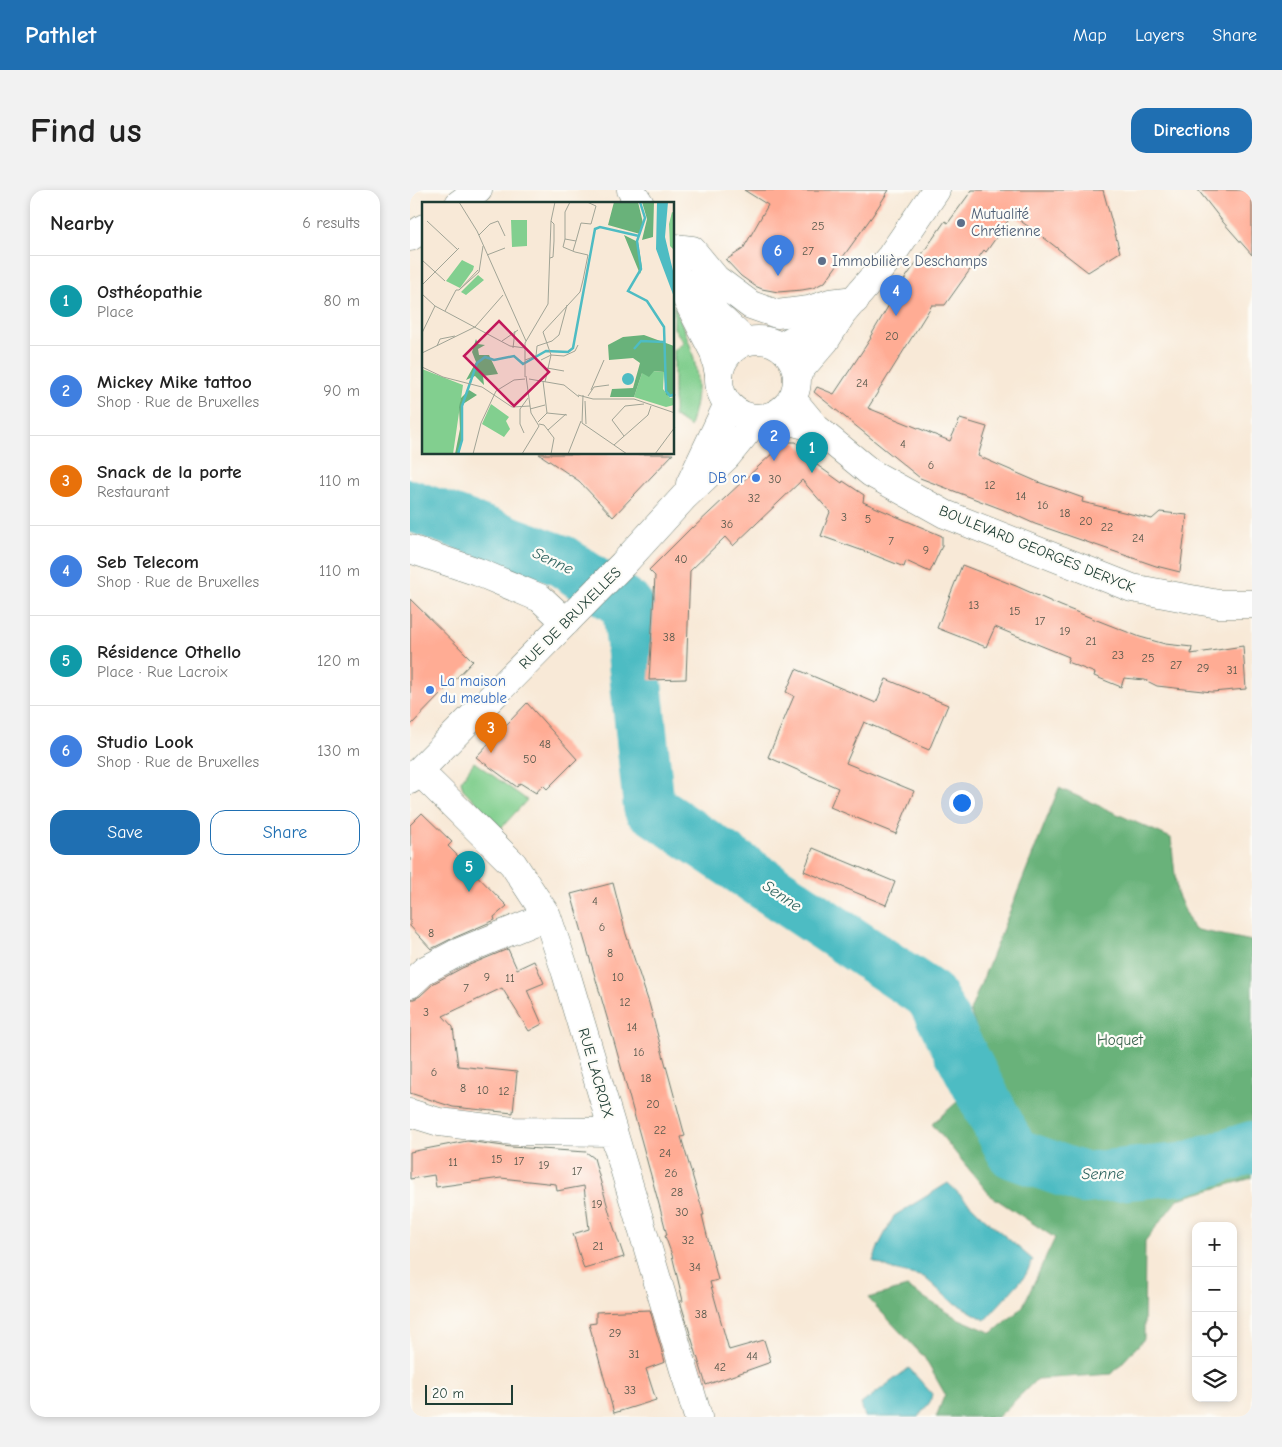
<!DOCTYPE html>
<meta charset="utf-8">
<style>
:root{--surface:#fff;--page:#f2f2f2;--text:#222;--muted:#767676;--line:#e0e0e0;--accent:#1f6fb2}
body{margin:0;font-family:"Comic Neue",sans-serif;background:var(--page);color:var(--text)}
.controls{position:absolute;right:15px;bottom:15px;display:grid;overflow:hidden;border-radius:10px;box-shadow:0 2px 8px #0003}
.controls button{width:45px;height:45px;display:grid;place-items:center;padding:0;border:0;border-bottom:1px solid var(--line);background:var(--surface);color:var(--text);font:25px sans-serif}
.scale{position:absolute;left:15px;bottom:12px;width:88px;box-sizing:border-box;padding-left:5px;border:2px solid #1f3d34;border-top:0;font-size:14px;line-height:18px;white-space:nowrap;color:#1f3d34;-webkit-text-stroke:4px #fdfcf7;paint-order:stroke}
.you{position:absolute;left:551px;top:612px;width:18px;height:18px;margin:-12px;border:4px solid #fff;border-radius:50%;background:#1a73e8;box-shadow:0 0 0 8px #1a73e833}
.badge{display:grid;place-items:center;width:32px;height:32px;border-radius:50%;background:var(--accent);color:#fff;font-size:16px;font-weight:700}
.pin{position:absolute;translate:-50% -41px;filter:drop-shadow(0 1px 2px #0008)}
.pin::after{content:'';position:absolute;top:26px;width:18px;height:15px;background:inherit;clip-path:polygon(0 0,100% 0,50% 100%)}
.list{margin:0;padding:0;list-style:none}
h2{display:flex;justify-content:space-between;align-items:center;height:65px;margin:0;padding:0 20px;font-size:21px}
h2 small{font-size:16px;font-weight:400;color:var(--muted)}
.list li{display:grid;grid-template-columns:32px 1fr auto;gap:15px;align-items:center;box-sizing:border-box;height:90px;padding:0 20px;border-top:1px solid var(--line)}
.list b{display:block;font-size:19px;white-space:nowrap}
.list p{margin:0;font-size:16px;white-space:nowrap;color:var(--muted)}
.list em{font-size:16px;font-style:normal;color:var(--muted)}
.actions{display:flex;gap:10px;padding:15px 20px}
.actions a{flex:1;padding:11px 0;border:1px solid var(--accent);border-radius:15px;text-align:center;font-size:18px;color:var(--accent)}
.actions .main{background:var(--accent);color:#fff}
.icon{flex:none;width:28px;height:28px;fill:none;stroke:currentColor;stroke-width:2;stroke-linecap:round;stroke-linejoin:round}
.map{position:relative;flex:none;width:842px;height:1227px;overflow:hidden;border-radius:15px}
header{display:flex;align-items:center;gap:30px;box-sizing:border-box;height:70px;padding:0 25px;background:var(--accent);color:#fff}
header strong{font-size:24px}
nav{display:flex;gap:28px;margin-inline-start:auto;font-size:18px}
.intro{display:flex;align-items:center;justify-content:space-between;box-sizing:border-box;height:120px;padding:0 30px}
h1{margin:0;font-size:35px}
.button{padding:12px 22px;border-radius:15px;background:var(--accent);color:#fff;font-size:18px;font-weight:700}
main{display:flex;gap:30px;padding:0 30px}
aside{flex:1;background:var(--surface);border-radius:15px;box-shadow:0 2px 8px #0003}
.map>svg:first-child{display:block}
.green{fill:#82cf8f;stroke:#508662}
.forest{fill:#69b27a;stroke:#447857}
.water{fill:#4ebcc3;stroke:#367c7c}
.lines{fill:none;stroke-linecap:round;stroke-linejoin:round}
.river{stroke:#4ebcc3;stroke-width:52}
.building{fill:#ffac94}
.street-casing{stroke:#6b796d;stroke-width:29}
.secondary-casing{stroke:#6b796d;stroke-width:29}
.primary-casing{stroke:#6b796d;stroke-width:29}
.street{stroke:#fff;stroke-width:28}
.secondary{stroke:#fff;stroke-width:28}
.primary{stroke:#fff;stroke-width:28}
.service-dot{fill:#5c6f8a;stroke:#fdfcf7;stroke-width:2}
.shop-dot{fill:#3f7fe0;stroke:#fdfcf7;stroke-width:2}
.labels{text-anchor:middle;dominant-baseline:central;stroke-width:4.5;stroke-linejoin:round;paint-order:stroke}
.number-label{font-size:12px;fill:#57594c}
.service-label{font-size:15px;fill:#4e5e75;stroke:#fdfcf7;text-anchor:start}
.shop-label{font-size:15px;fill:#366cbe;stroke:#fdfcf7;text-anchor:end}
.street-label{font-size:15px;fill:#1f3d34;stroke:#fdfcf7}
.park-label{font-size:15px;fill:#38624b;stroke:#fdfcf7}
.water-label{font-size:16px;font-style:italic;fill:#2d635f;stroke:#fdfcf7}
.inset-river{fill:none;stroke:#4ebcc3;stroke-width:2.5}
.inset-road{fill:none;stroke:#a1a496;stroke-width:1}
.view{fill:#c2185b;fill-opacity:0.15;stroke:#c2185b;stroke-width:2.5}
.inset-edge{fill:none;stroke:#1f3d34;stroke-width:2.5}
</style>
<header>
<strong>Pathlet</strong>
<nav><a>Map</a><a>Layers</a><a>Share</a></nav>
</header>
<div class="intro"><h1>Find us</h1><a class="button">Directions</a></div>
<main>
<aside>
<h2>Nearby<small>6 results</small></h2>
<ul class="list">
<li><span class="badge" style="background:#0f9aa8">1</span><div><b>Osthéopathie</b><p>Place</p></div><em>80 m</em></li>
<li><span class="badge" style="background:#3f7fe0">2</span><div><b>Mickey Mike tattoo</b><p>Shop · Rue de Bruxelles</p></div><em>90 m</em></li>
<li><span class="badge" style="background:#e8710a">3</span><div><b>Snack de la porte</b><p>Restaurant</p></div><em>110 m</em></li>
<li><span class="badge" style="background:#3f7fe0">4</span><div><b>Seb Telecom</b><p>Shop · Rue de Bruxelles</p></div><em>110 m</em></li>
<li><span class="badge" style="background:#0f9aa8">5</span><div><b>Résidence Othello</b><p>Place · Rue Lacroix</p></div><em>120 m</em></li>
<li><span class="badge" style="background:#3f7fe0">6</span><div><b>Studio Look</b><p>Shop · Rue de Bruxelles</p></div><em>130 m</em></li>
</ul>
<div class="actions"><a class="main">Save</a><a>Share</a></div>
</aside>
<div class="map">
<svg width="842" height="1227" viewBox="0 0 842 1227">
<rect width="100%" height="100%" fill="#fdfcf7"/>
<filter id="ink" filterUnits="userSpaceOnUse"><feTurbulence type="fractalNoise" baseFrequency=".02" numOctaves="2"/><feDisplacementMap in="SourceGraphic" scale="10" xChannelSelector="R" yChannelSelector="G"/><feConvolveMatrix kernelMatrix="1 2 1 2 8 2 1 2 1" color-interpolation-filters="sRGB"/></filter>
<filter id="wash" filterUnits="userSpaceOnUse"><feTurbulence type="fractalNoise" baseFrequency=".0096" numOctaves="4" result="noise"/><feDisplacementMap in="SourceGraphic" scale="20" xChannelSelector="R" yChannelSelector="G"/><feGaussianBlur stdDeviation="1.12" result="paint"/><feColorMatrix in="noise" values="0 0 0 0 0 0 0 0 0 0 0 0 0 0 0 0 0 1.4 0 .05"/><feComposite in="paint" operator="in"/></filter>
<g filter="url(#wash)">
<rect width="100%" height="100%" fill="#f8e9d7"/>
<path class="green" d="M264,116C278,147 291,176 286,211C285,219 282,228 280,237L264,226V160L274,153L264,138Z
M64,572L117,610L91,638L53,599L51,591Z"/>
<path class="forest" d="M649,598L761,648L767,703L783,739L842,751V988L768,1009L735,1051L734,1149L702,1184L627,1189L588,1227H526L535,1204L514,1167L458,1108L497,1097L547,1128L582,1143L612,1118L645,1048L580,1005L522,934L582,881L560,821Z"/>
<path class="water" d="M538,993L574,1028L623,1070L615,1086L575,1130L540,1110L514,1087L483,1080L463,1071L469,1055L484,1026Z
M499,1178L522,1204L520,1212L508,1227H455L451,1214Z"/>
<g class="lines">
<path class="river" d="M0,315L152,371L218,416L239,617L521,806L603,963L673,988L773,979L842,957"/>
</g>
<g id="blocks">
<path class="building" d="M334,0H479L463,25L415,92L403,98L392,100L368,102L352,99L345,96L331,86L316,70L333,59L358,15Z
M562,0H693L710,62L678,82L629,44L602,25L576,62L574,60L535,115H522L458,218L540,251L550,229L577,237L568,266L628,292L673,308L672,312L742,329L750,322L777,325L770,382L746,376L625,334L594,320L510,288L404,202L407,197L424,204L461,148L460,147L492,93L535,31L538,33Z
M788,0H842V65L813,32Z
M364,245L375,252H386L407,275L432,293L433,291L454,305L453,312L532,346V356L520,382L496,371L494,377L459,363L411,346L420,322L392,290L323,356L315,347L280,381L276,489L239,490L245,386L239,380L282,337L283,338L366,260L358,251Z
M129,264H263L203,327L169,291Z
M552,375L606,396L651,416L730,447L755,454L782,457L781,464L833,456L836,499L802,502L747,496L735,490L714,488L711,497L684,486L685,483L657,472L659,467L585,437L576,457L527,438Z
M0,409L63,471L0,536Z
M386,479L466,513L476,489L538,515L519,560L454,532L436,573L504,601L486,644L420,617L428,598L358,567L384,506L376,502Z
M117,513L167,569L137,599L133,595L126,603L110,593L107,597L66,567Z
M12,623L42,652L38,656L97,716L84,727L85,730L39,750L21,759L0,736V635Z
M403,658L485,692L476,715L394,681Z
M203,693L216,744L239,813L275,946L271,947L294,1025H292L308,1090L300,1092L319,1160L354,1150L361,1172L296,1195L270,1111H273L262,1065L255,1046L257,1045L250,1018L205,855L161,704Z
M98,759L107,779L124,771L134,793L117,800L132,834L119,841L92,798L33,826L43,837L48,876L107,882L103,923L43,917L0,903V809H4L10,806L24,793L52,778Z
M57,951L101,957L176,962L184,968L202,1032L214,1067L174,1079L163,1044L179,1039L174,996L147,1001L146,994L91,988L26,997L24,985L0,989V962Z
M240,1120L255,1172L236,1179L246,1210L204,1223L179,1134L186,1133V1122Z"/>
</g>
</g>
<g filter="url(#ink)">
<use href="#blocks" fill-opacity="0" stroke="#6b796d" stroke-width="1"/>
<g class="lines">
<g class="street-casing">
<path id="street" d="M49,14L68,0
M0,47L14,38
M0,359L68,382L130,408L156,432
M9,581L103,674L137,726L156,783L288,1227
M0,794L15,780L45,764L137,726
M0,923L29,932L103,941L203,942"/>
</g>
<g class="secondary-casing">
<path id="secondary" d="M221,0L230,14
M264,58L282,60L306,89L341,115L367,124L399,120L420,113L445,110
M264,77L271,98L304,162L309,184
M282,93L306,124L335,151
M382,209L406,238L461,283L535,324L722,398L808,414H842
M361,226L406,238"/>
</g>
<g class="primary-casing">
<path id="primary" d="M309 189a39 39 0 1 1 78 0a39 39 0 1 1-78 0Z
M371,156L429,125
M387,183L415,151L432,124L481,66L526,0
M280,294L318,214
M0,590L213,374L274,307L316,267L348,228"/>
</g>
<use href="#street" class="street"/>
<use href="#secondary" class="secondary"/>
<use href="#primary" class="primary"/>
</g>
</g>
<g class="service-dot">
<circle cx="551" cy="33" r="5"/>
<circle cx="412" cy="71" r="5"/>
</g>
<g class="shop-dot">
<circle cx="346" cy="288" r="5"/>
<circle cx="20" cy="500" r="5"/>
</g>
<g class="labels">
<g class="number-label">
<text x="408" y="36">25</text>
<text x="398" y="61">27</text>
<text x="482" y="146">20</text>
<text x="452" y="193">24</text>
<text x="493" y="254">4</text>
<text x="521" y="275">6</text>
<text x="365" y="289">30</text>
<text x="580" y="295">12</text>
<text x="611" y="306">14</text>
<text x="344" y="308">32</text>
<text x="633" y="315">16</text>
<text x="655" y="323">18</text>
<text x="434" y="327">3</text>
<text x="458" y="329">5</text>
<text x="676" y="331">20</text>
<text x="317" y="334">36</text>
<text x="697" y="337">22</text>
<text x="728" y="348">24</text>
<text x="481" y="351">7</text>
<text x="516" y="360">9</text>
<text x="271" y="369">40</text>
<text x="564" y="415">13</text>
<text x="605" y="421">15</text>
<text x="630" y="431">17</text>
<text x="655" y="441">19</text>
<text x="259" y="447">38</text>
<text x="681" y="451">21</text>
<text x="708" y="465">23</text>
<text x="738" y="468">25</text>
<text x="766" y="475">27</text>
<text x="793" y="478">29</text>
<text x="822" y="480">31</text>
<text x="135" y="554">48</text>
<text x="120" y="569">50</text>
<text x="185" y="711">4</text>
<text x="192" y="737">6</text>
<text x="21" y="743">8</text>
<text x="200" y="763">8</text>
<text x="77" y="787">9</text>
<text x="208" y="787">10</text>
<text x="100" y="788">11</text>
<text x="56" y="798">7</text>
<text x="215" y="812">12</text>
<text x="16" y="822">3</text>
<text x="222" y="837">14</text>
<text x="229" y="862">16</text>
<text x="24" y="882">6</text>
<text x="236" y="888">18</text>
<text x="53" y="898">8</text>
<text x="73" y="900">10</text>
<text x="94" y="901">12</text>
<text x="243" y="914">20</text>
<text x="250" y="940">22</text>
<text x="255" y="963">24</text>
<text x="87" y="969">15</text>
<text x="109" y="971">17</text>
<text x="43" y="972">11</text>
<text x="134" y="975">19</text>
<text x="167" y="981">17</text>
<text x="261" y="983">26</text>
<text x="267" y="1002">28</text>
<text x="187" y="1014">19</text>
<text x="272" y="1022">30</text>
<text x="278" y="1050">32</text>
<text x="188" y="1056">21</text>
<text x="285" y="1077">34</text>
<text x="291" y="1124">38</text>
<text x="205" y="1143">29</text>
<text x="224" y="1164">31</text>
<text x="342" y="1166">44</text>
<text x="310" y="1177">42</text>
<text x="220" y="1200">33</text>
</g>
<g class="service-label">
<text x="561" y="24">Mutualité<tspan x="561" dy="17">Chrétienne</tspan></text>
<text x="422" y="71">Immobilière Deschamps</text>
</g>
<g class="shop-label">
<text x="336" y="288">DB or</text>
<text x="30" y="491" text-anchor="start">La maison<tspan x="30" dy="17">du meuble</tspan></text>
</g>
<g class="street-label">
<text transform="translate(627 359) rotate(22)">BOULEVARD GEORGES DERYCK</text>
<text transform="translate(160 428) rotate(-45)">RUE DE BRUXELLES</text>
<text transform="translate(186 883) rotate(74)">RUE LACROIX</text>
</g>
<g class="park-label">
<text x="710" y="850">Hoquet</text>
</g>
<g class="water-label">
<text transform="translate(143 371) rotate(25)">Senne</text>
<text transform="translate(372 706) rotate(34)">Senne</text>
<text transform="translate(693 984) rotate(-1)">Senne</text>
</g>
</g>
<g transform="translate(12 12)">
<rect width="252" height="252" fill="#f8e9d7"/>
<path d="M250,10L252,11V48L248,44L247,22ZM89,18H105V44L90,45ZM40,58L52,64L51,68L38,86L24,79ZM56,73L62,78L44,93L39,90ZM0,167L41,183L31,252H0ZM231,169L242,170L241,187L248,196L252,195V203L244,205L212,195L220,171ZM69,202L87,215L84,219L88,227L82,235L60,222Z" fill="#82cf8f"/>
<path d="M192,0H216L221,21L218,32L186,23ZM220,0H232L231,35L220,38L225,17ZM202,33L216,40L220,66L218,72ZM222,133L252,144V195L244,193L242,170L232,169L227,175L220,171L212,195H188L190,187L211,186L218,161L211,156L187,158L186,143L201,135ZM54,137L56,142L63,143L56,147L57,153H67L76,172L61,174L62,183L53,174L44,178L54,160L50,150ZM47,188L55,193L41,202V234L37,252H33L38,227L37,205L39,196Z" fill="#69b27a"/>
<path d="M235,0H246L243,35L252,73V95L234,47ZM200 177a6 6 0 1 1 12 0a6 6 0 1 1-12 0Z" fill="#4ebcc3"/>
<path class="inset-river" d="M218,0L223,16L215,39L219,67L206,89L225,99L242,125L244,189L248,194L253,192M212,147L219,139L242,140M36,252L40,238V204L55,161L63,155L72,158L92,154L101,162L124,149L146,150L151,146L173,27L178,25L217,34"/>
<path class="inset-road" d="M37,0L55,29L104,139M5,19L35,47M57,33L68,22L76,19L83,34M143,37V10L148,0M154,39L159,21L169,22L174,4L165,0M65,53L83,46M128,56L131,55L132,39V22L129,19M0,58L23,79M56,68L37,88L57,70L61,44M0,83L37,46M0,92L13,104L88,144L103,146M23,109L34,88H37M0,131L13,104M80,139L96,128M15,144L18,137L33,134M91,146L93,129M0,151L53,125L81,93M103,158L114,154L115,144L130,139L137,133L145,103M119,158L129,153L121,130L158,90L161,78L166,53L153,50L141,45L143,37L154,39L151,49M0,165L21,175L60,185L90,205L108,204M125,166L142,169M103,175V141L126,102L129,19L133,0M107,177L142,183L157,195M123,180L129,153L142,154L153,149L156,143M169,188L182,158M156,193L171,197H212L253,211M161,193L160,221L205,252M166,194L172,185L187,183M163,199L164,222M108,207L123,203M125,211L145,213M116,220L125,211L121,179M117,222L122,223L132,236L129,252M126,228L144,212M102,231L98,222V207L106,196M202,234L190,218L203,204L222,202M192,243L226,213L229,204M51,252L59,221L74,189L92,178L103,177M100,252L117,224L109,211L104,174M146,252L159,219M233,252L253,225"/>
<path class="view" d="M77,119L127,170L92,204L42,154Z"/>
<rect width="252" height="252" class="inset-edge"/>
</g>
</svg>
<div class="controls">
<button>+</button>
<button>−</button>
<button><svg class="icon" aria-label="locate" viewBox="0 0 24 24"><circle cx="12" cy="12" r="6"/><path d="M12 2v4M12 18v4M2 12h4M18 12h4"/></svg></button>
<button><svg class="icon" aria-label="layers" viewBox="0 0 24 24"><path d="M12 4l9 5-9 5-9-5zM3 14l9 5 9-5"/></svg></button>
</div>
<div class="scale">20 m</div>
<div class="you"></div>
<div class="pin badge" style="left:402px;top:283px;background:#0f9aa8">1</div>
<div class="pin badge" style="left:364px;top:271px;background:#3f7fe0">2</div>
<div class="pin badge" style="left:81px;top:563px;background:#e8710a">3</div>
<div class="pin badge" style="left:486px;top:126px;background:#3f7fe0">4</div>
<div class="pin badge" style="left:59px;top:702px;background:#0f9aa8">5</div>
<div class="pin badge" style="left:368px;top:86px;background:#3f7fe0">6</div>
</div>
</main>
